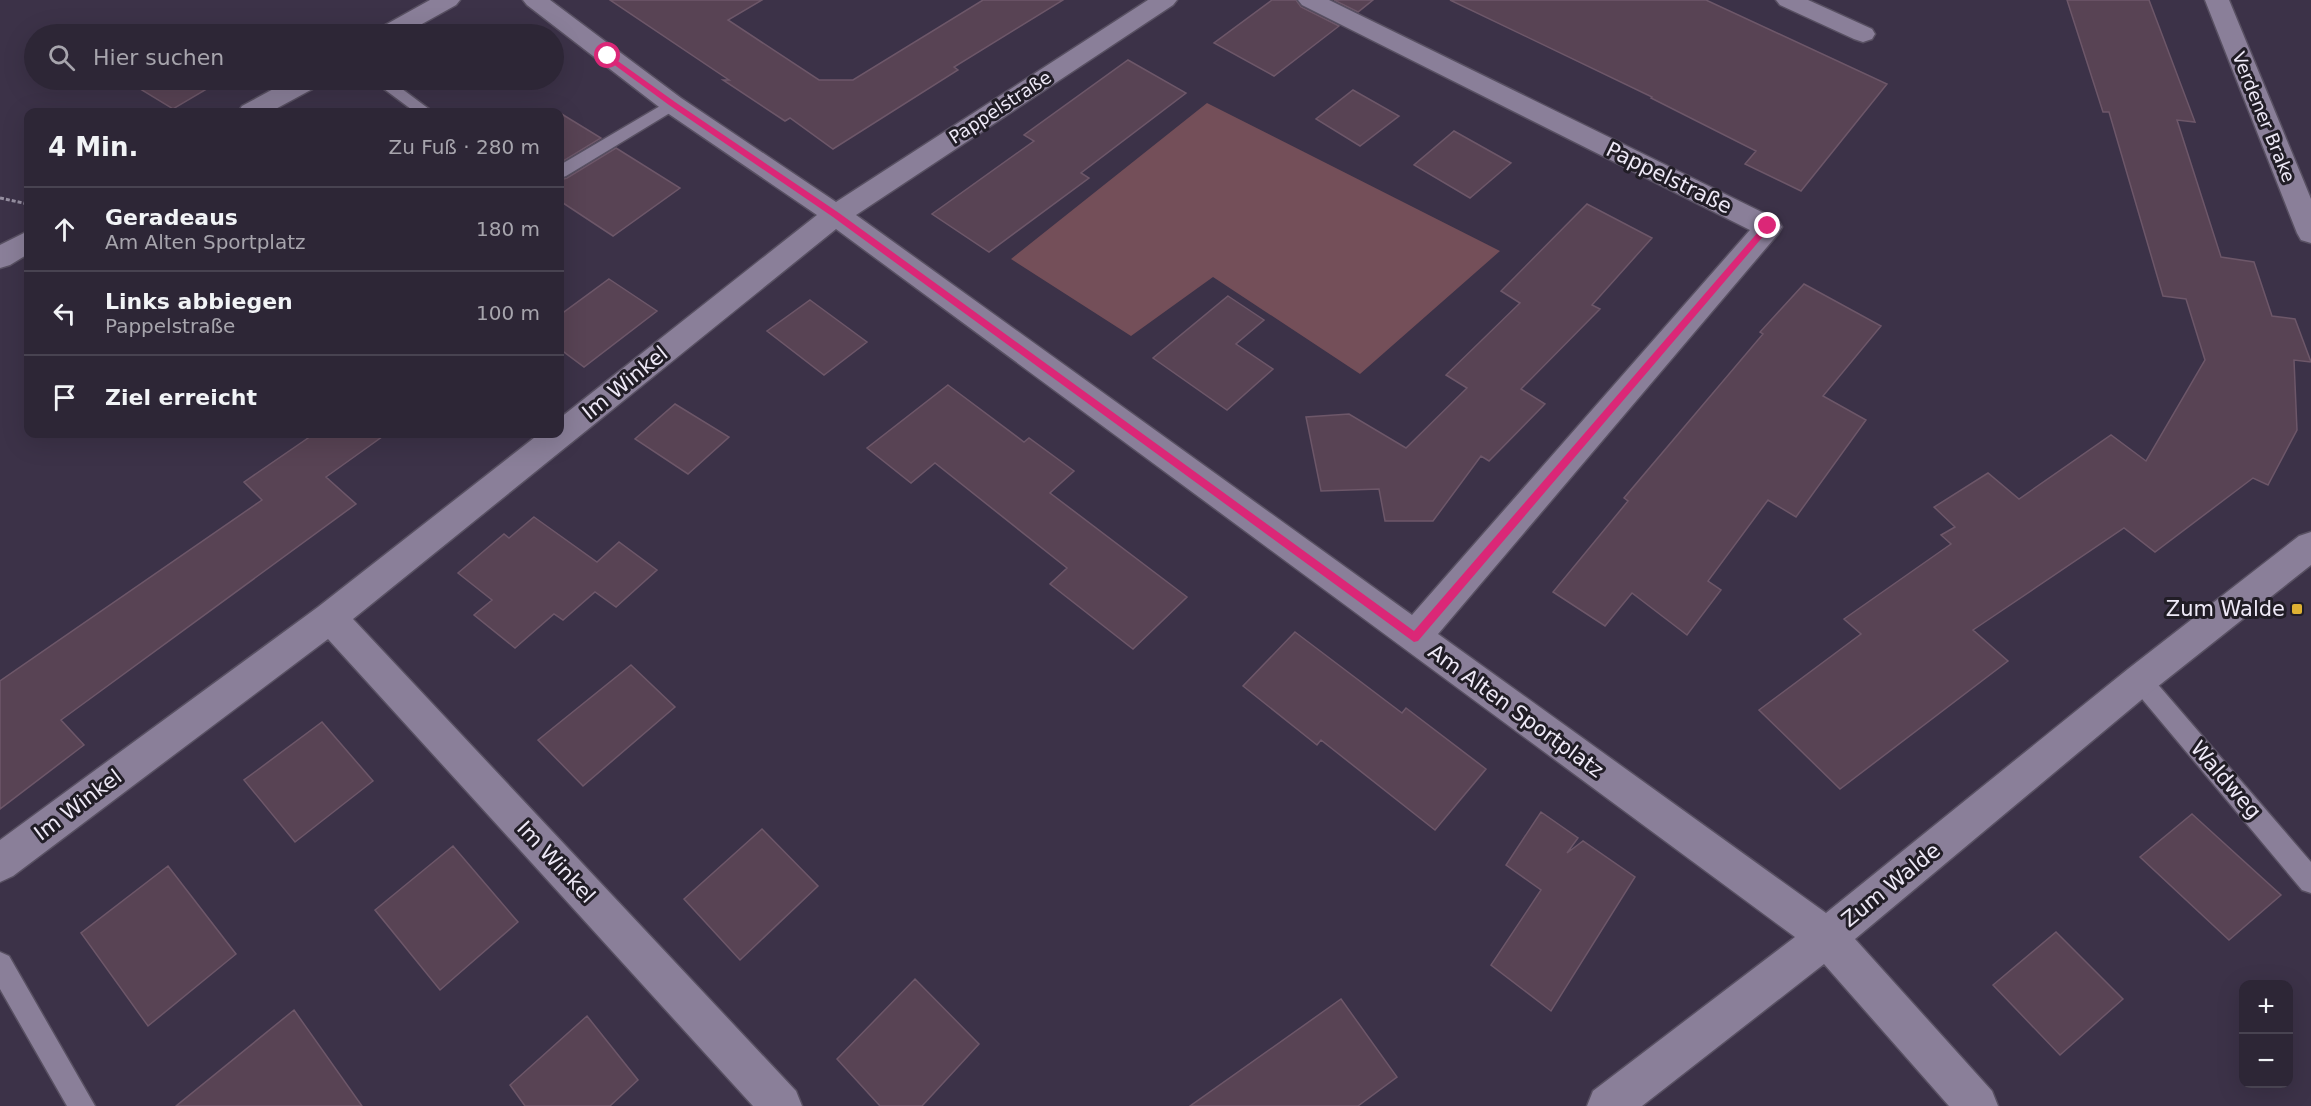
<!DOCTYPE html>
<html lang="de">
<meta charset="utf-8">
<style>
:root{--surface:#2d2636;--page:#352e3e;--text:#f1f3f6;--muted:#a7a5ad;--line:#484351}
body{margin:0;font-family:"DejaVu Sans",sans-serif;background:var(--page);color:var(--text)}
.controls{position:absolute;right:18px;bottom:18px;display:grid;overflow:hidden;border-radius:12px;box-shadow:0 6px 24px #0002}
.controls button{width:54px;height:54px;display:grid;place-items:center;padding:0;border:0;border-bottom:2px solid var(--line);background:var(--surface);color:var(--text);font:30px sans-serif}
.stop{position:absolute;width:18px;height:18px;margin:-14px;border:4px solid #db2777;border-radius:50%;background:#fff}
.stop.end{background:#db2777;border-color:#fff;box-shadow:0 2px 6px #0008}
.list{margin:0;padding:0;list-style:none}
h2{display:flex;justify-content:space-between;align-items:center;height:78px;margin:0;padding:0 24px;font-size:26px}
h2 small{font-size:20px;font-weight:400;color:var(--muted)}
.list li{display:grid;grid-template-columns:39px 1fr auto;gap:18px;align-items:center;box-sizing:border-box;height:84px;padding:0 24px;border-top:2px solid var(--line)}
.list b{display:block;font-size:22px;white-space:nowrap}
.list p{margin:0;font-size:20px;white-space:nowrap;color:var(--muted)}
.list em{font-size:20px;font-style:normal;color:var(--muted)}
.icon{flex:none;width:33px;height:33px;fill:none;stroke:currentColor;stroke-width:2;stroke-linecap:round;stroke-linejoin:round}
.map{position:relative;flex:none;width:2311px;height:1106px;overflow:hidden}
.search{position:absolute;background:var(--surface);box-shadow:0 6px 24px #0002;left:24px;top:24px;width:540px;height:66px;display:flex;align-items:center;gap:15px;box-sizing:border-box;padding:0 21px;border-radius:33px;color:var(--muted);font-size:22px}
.panel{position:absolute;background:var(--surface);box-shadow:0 6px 24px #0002;left:24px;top:108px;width:540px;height:330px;border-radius:12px}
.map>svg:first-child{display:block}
.green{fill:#744f59}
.building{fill:#584354;stroke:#6d5769;stroke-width:1.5}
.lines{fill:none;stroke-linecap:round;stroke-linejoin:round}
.service-casing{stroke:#585062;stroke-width:3}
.minor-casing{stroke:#585062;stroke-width:3}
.path{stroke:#968fa1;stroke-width:3;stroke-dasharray:4 2;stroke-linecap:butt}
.service{fill:#8a7f99;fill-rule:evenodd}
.minor{fill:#8a7f99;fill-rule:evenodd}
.route{fill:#db2777}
.poi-dot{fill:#deb133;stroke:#211d26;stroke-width:2}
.labels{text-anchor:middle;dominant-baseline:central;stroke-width:6;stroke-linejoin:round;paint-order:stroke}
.far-street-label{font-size:18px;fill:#eee9f7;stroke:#211d26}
.street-label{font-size:21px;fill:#eee9f7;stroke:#211d26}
.poi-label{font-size:21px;fill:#eee9f7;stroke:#211d26;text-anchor:end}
</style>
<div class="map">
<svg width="2311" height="1106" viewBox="0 0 2311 1106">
<rect width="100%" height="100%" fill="#3c3248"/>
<path class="green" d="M1207,103L1500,251L1360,374L1213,277L1131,336L1011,259Z"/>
<path class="building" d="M610,0H762L728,20L819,80H853L983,0H1063L954,67L958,70L833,149L790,118L785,121L723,80H729Z
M1272,0H1296L1301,7L1339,26L1274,76L1214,43Z
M1334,0H1373L1358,12Z
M1450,0H1706L1887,84L1801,191L1745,164L1756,151L1651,98L1652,97Z
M2067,0H2149L2195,122L2177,120L2221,257L2254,262L2272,316L2295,319L2311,362L2294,360L2297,430L2268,485L2253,478L2155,552L2124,528L1973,630L2008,661L1840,789L1759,710L1861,634L1844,619L1951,544L1941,535L1955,527L1934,507L1988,473L2019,499L2111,435L2146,461L2205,360L2186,299L2163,296L2109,112H2103Z
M1128,60L1186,93L1081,173L1089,178L989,252L932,214L1034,141L1024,135Z
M130,80H222L173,109L127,81Z
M1353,90L1399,116L1360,146L1316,119Z
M560,113L601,138L560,163Z
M1454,131L1511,163L1470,198L1414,165Z
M616,148L680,188L613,236L560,201V180L567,178Z
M1587,204L1652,238L1592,305L1600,309L1521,389L1545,404L1489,461L1481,456L1433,521H1385L1379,489L1321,491L1306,417L1349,414L1406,448L1467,388L1446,375L1520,303L1501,291Z
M609,279L657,311L584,367L560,349V315Z
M1804,284L1881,326L1823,396L1866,420L1796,517L1768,500L1708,581L1721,590L1687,635L1632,593L1605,626L1553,592L1628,501L1624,498L1763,334L1760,332Z
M1228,296L1264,320L1236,344L1273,369L1227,410L1153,358Z
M810,300L867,342L824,375L767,331Z
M948,385L1024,442L1029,438L1074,471L1050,493L1187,597L1133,649L1050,584L1067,568L935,463L911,483L867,448Z
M675,404L729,437L688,474L635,439Z
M314,434H386L326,477L356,504L61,720L84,745L0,809V681L262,500L244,482Z
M534,517L597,562L619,542L657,570L616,607L595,592L563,620L554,614L515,648L474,615L492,600L458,573L504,534L509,538Z
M1295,632L1402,713L1406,708L1486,769L1435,830L1321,740L1317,745L1243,686Z
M631,665L675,707L583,786L538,740Z
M322,722L373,781L295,842L244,780Z
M1541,812L1578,838L1567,853L1583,841L1635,877L1551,1011L1491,965L1541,890L1506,865Z
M2192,814L2281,895L2229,940L2140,857Z
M762,829L818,886L740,960L684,899Z
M453,846L518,922L440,990L375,910Z
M168,866L236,954L148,1026L81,933Z
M2056,932L2123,999L2060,1055L1993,985Z
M915,979L979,1044L922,1106H880L837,1059Z
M1341,999L1397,1077L1358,1106H1190Z
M294,1010L362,1106H176Z
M587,1016L638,1080L610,1106H525L510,1085Z"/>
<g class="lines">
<g class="service-casing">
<path id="service" d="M372,80H390L433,112H415Z
M672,99L678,100L680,104L678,108L566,176L560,178V165Z
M2140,670L2148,673L2311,862V893L2302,890L2132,687L2129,680L2132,673Z
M0,952L9,956L95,1106H67L0,989Z"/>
</g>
<g class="minor-casing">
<path id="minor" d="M430,0H460L456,5L404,34H375L378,29Z
M523,0H550L681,98L836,202L1148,0H1177L1173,5L856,215L1412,615L1750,230L1302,5L1298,0H1329L1778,220L1782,227L1778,234L1438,634L1826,913L2128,669L2299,536L2311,532V565L2152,691L1855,939L1992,1091L1998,1106H1949L1824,964L1642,1106H1587L1593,1091L1795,937L836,229L353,619L796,1091L802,1106H753L328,639L13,876L0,882V840L318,607L539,434H560V418L817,215L663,110L527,5Z
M1776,0H1808L1872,29L1875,34L1872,39L1863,42L1854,39L1780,5Z
M2205,0H2229L2311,199V243L2301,240L2297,233Z
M290,80H322L318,86L270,112H238L242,106Z
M28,231V254L10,265L0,268V245Z"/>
</g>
<path class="path" d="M0,198L28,204"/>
<use href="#service" class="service"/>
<use href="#minor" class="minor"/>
</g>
<path class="route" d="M608,54L675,102L839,213L1414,631L1765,224L1772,226L1418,641L1414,642L833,217L669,105L605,58V54Z"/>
<rect class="poi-dot" x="2291" y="603" width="12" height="12" rx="3"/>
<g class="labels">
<g class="far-street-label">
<text transform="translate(1000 107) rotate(-33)">Pappelstraße</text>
<text transform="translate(2264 117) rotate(68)">Verdener Brake</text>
</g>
<g class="street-label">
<text transform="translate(1669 178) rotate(26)">Pappelstraße</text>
<text transform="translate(625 383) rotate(-39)">Im Winkel</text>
<text transform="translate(1516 711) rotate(36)">Am Alten Sportplatz</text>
<text transform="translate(2226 780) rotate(49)">Waldweg</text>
<text transform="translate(78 805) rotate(-37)">Im Winkel</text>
<text transform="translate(556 862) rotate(47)">Im Winkel</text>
<text transform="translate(1891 885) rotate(-39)">Zum Walde</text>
</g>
<g class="poi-label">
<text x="2285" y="609">Zum Walde</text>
</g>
</g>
</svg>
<div class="controls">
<button>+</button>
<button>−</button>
</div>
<div class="stop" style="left:608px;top:56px"></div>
<div class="stop end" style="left:1768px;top:226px"></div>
<div class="search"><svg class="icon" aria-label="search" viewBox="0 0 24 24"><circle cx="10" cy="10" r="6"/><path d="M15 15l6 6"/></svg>Hier suchen</div>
<section class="panel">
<h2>4 Min.<small>Zu Fuß · 280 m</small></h2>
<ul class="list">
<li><svg class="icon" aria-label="ahead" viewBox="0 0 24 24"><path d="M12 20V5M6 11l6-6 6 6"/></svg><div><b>Geradeaus</b><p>Am Alten Sportplatz</p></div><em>180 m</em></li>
<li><svg class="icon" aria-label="left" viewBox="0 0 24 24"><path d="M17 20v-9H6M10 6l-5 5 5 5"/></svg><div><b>Links abbiegen</b><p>Pappelstraße</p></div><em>100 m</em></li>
<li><svg class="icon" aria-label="arrive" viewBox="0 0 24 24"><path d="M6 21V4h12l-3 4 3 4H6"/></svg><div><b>Ziel erreicht</b></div></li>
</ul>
</section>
</div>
